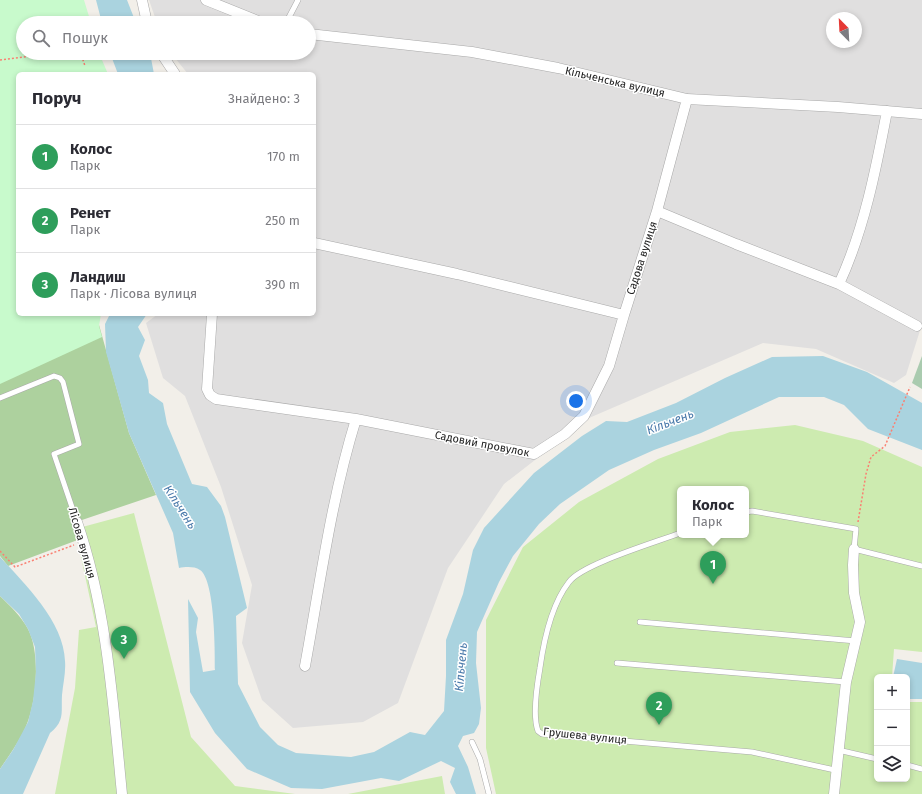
<!DOCTYPE html>
<html lang="uk">
<meta charset="utf-8">
<style>
:root{--surface:#fff;--page:#f2f2f3;--text:#2b2b33;--muted:#7c7c81;--line:#e1e1e2;--accent:#d40000}
body{margin:0;font-family:"Fira Sans",sans-serif;background:var(--page);color:var(--text)}
.controls{position:absolute;right:12px;bottom:12px;display:grid;overflow:hidden;border-radius:6px;box-shadow:0 2px 6px #0003}
.controls button{width:36px;height:36px;display:grid;place-items:center;padding:0;border:0;border-bottom:1px solid var(--line);background:var(--surface);color:var(--text);font:20px sans-serif}
.compass{position:absolute;left:826px;top:12px;width:36px;height:36px;border-radius:50%;background:var(--surface);box-shadow:0 2px 6px #0003;rotate:336deg}
.you{position:absolute;left:576px;top:401px;width:14px;height:14px;margin:-10px;border:3px solid #fff;border-radius:50%;background:#1a73e8;box-shadow:0 0 0 6px #1a73e833}
.badge{display:grid;place-items:center;width:26px;height:26px;border-radius:50%;background:var(--accent);color:#fff;font-size:13px;font-weight:700}
.pin{position:absolute;translate:-50% -33px;filter:drop-shadow(0 1px 2px #0008)}
.pin::after{content:'';position:absolute;top:21px;width:14px;height:12px;background:inherit;clip-path:polygon(0 0,100% 0,50% 100%)}
.popup{position:absolute;left:677px;top:486px;width:72px;height:52px;box-sizing:border-box;display:grid;place-content:center;border-radius:6px;background:var(--surface);filter:drop-shadow(0 1px 3px #0005);font-size:13px;white-space:nowrap;color:var(--muted)}
.popup b{font-size:15px;color:var(--text)}
.popup::after{content:'';position:absolute;left:50%;top:100%;margin-left:-8px;border:8px solid transparent;border-top-color:var(--surface)}
.list{margin:0;padding:0;list-style:none}
h2{display:flex;justify-content:space-between;align-items:center;height:52px;margin:0;padding:0 16px;font-size:17px}
h2 small{font-size:13px;font-weight:400;color:var(--muted)}
.list li{display:grid;grid-template-columns:26px 1fr auto;gap:12px;align-items:center;box-sizing:border-box;height:64px;padding:0 16px;border-top:1px solid var(--line)}
.list b{display:block;font-size:15px;white-space:nowrap}
.list p{margin:0;font-size:13px;white-space:nowrap;color:var(--muted)}
.list em{font-size:13px;font-style:normal;color:var(--muted)}
.icon{flex:none;width:22px;height:22px;fill:none;stroke:currentColor;stroke-width:2;stroke-linecap:round;stroke-linejoin:round}
.map{position:relative;flex:none;width:922px;height:794px;overflow:hidden}
.search{position:absolute;background:var(--surface);box-shadow:0 2px 6px #0003;left:16px;top:16px;width:300px;height:44px;display:flex;align-items:center;gap:10px;box-sizing:border-box;padding:0 14px;border-radius:22px;color:var(--muted);font-size:15px}
.panel{position:absolute;background:var(--surface);box-shadow:0 2px 6px #0003;left:16px;top:72px;width:300px;height:244px;border-radius:6px}
.map>svg:first-child{display:block}
.residential{fill:#e0dfdf;fill-rule:evenodd}
.grass{fill:#cdebb0;fill-rule:evenodd}
.forest{fill:#add19e}
.cemetery{fill:#aacbaf}
.park{fill:#c8facc}
.water{fill:#aad3df}
.lines{fill:none;stroke-linecap:round;stroke-linejoin:round}
.lane-casing{stroke:#a9a9a9;stroke-width:6}
.street-casing{stroke:#a9a9a9;stroke-width:11}
.path{stroke:#fa8072;stroke-width:1.5;stroke-dasharray:2 2;stroke-linecap:butt}
.lane{stroke:#fff;stroke-width:5}
.street{stroke:#fff;stroke-width:10}
.labels{text-anchor:middle;dominant-baseline:central;stroke-width:3;stroke-linejoin:round;paint-order:stroke}
.street-label{font-size:11px;fill:#222;stroke:#fff}
.water-label{font-size:12px;font-style:italic;fill:#4a7aab;stroke:#fff}
</style>
<div class="map">
<svg width="922" height="794" viewBox="0 0 922 794">
<rect width="100%" height="100%" fill="#f2efe9"/>
<path class="residential" d="M149,0H922V324L906,375L894,383L816,349L763,343L589,418L504,484L448,568L398,703L363,722L293,728L262,700L242,643L252,585L221,487L185,396L163,378L146,323L158,314H314V74H188L171,53H309V23H157ZM832,18H856V42H832Z"/>
<path class="grass" d="M795,425L863,441L922,467V652L894,649L892,677H877V779H907V702H922V794H496L486,748V620L523,547L579,502L658,459L730,432ZM680,489H746V535H680Z
M134,513L191,737L235,786L295,794H55L75,688L79,630L96,627L75,529Z
M442,776L445,794H348Z"/>
<path class="forest" d="M0,0L23,23V53L18,74V314H96L129,433L156,495L79,521L83,538L8,566L0,556Z
M0,596C11,607 21,616 28,629C40,652 37,697 28,721C22,738 10,754 0,769Z"/>
<path class="cemetery" d="M922,356V389L912,383Z"/>
<path class="park" d="M0,0H84L91,23H23V53H99L108,74H18V314H101L99,326L102,337L0,384Z"/>
<path class="water" d="M96,0H127L136,23H102Z
M110,53H150L154,74H118Z
M110,314H147L138,327L145,340L139,356L148,380L149,393L163,403L167,424L192,484L207,487L221,506L225,517L247,608L236,616L238,684L260,727L278,745L296,753L351,757L374,752L410,732L425,735L444,711L446,676V640L463,594L473,550L484,528L534,473L582,436L606,421L627,422L676,403L725,378L772,357L823,356L867,372L922,403V450L868,429L844,405L824,397H779L701,433L654,450L609,470L560,504L539,524L513,556L499,582L477,632L476,663L481,708L479,724L474,733L463,736L458,746L468,767L476,794H456L450,782L455,768L441,761L399,781L381,778L322,789L291,788L247,769L215,733L190,692L188,599L198,618L196,632L203,672L215,670C215,651 215,580 200,570C194,566 185,567 179,568L173,533L129,433L106,352L105,324Z
M0,557C25,584 64,622 65,661C66,672 63,684 62,695C61,713 65,721 50,733L23,794H0V769L13,750L28,722L33,701L36,672L35,647L28,629L19,614L0,596Z
M897,659L922,663V699H907V677H893Z"/>
<g class="lines">
<g class="lane-casing">
<path id="lane" d="M286,23L298,0
M0,398L54,376L60,378L63,382L79,444L54,454L77,522
M746,512L752,511L856,529L854,549L922,566
M680,533C657,542 582,564 569,582C551,605 544,639 540,668C537,685 532,715 538,731L542,734L752,752L835,770
M640,622L856,641
M617,663L846,682
M472,742L480,759L489,794
M838,750L877,759
M907,765L922,769"/>
</g>
<g class="street-casing">
<path id="street" d="M142,0L147,23
M206,0L263,23
M309,34L472,52L558,68L687,99L838,107L922,114
M161,53L175,74
M657,211L687,99
M314,243L457,274L624,315L657,211L736,244L839,284C864,230 876,169 887,111
M839,284L917,326
M212,314L207,389L210,395L216,399L356,419L534,454L565,434L584,416L609,366L624,315
M77,522C107,609 113,703 122,794
M305,666C320,584 331,500 356,419
M834,794L846,682L860,622L854,593L853,565L854,549"/>
</g>
<path class="path" d="M69,53L82,57L85,66
M0,60L55,53
M858,522L866,474L871,457L885,446L910,387
M0,551L15,567L74,545"/>
<use href="#lane" class="lane"/>
<use href="#street" class="street"/>
</g>
<g class="labels">
<g class="street-label">
<text transform="translate(615 82) rotate(13)">Кільченська вулиця</text>
<text transform="translate(642 258) rotate(-72)">Садова вулиця</text>
<text transform="translate(482 444) rotate(11)">Садовий провулок</text>
<text transform="translate(82 543) rotate(74)">Лісова вулиця</text>
<text transform="translate(585 736) rotate(6)">Грушева вулиця</text>
</g>
<g class="water-label">
<text transform="translate(670 422) rotate(-21)">Кільчень</text>
<text transform="translate(180 507) rotate(57)">Кільчень</text>
<text transform="translate(461 667) rotate(-85)">Кільчень</text>
</g>
</g>
</svg>
<div class="controls">
<button>+</button>
<button>−</button>
<button><svg class="icon" aria-label="layers" viewBox="0 0 24 24"><path d="M12 4l9 5-9 5-9-5zM3 14l9 5 9-5"/></svg></button>
</div>
<svg class="compass" viewBox="-18 -18 36 36"><path d="M0-13l5 13h-10z" fill="#e53935"/><path d="M0 13l5-13h-10z" fill="#7c7c81"/></svg>
<div class="you"></div>
<div class="pin badge" style="left:713px;top:584px;background:#2e9e5b">1</div>
<div class="popup"><b>Колос</b>Парк</div>
<div class="pin badge" style="left:659px;top:725px;background:#2e9e5b">2</div>
<div class="pin badge" style="left:124px;top:659px;background:#2e9e5b">3</div>
<div class="search"><svg class="icon" aria-label="search" viewBox="0 0 24 24"><circle cx="10" cy="10" r="6"/><path d="M15 15l6 6"/></svg>Пошук</div>
<section class="panel">
<h2>Поруч<small>Знайдено: 3</small></h2>
<ul class="list">
<li><span class="badge" style="background:#2e9e5b">1</span><div><b>Колос</b><p>Парк</p></div><em>170 m</em></li>
<li><span class="badge" style="background:#2e9e5b">2</span><div><b>Ренет</b><p>Парк</p></div><em>250 m</em></li>
<li><span class="badge" style="background:#2e9e5b">3</span><div><b>Ландиш</b><p>Парк · Лісова вулиця</p></div><em>390 m</em></li>
</ul>
</section>
</div>
